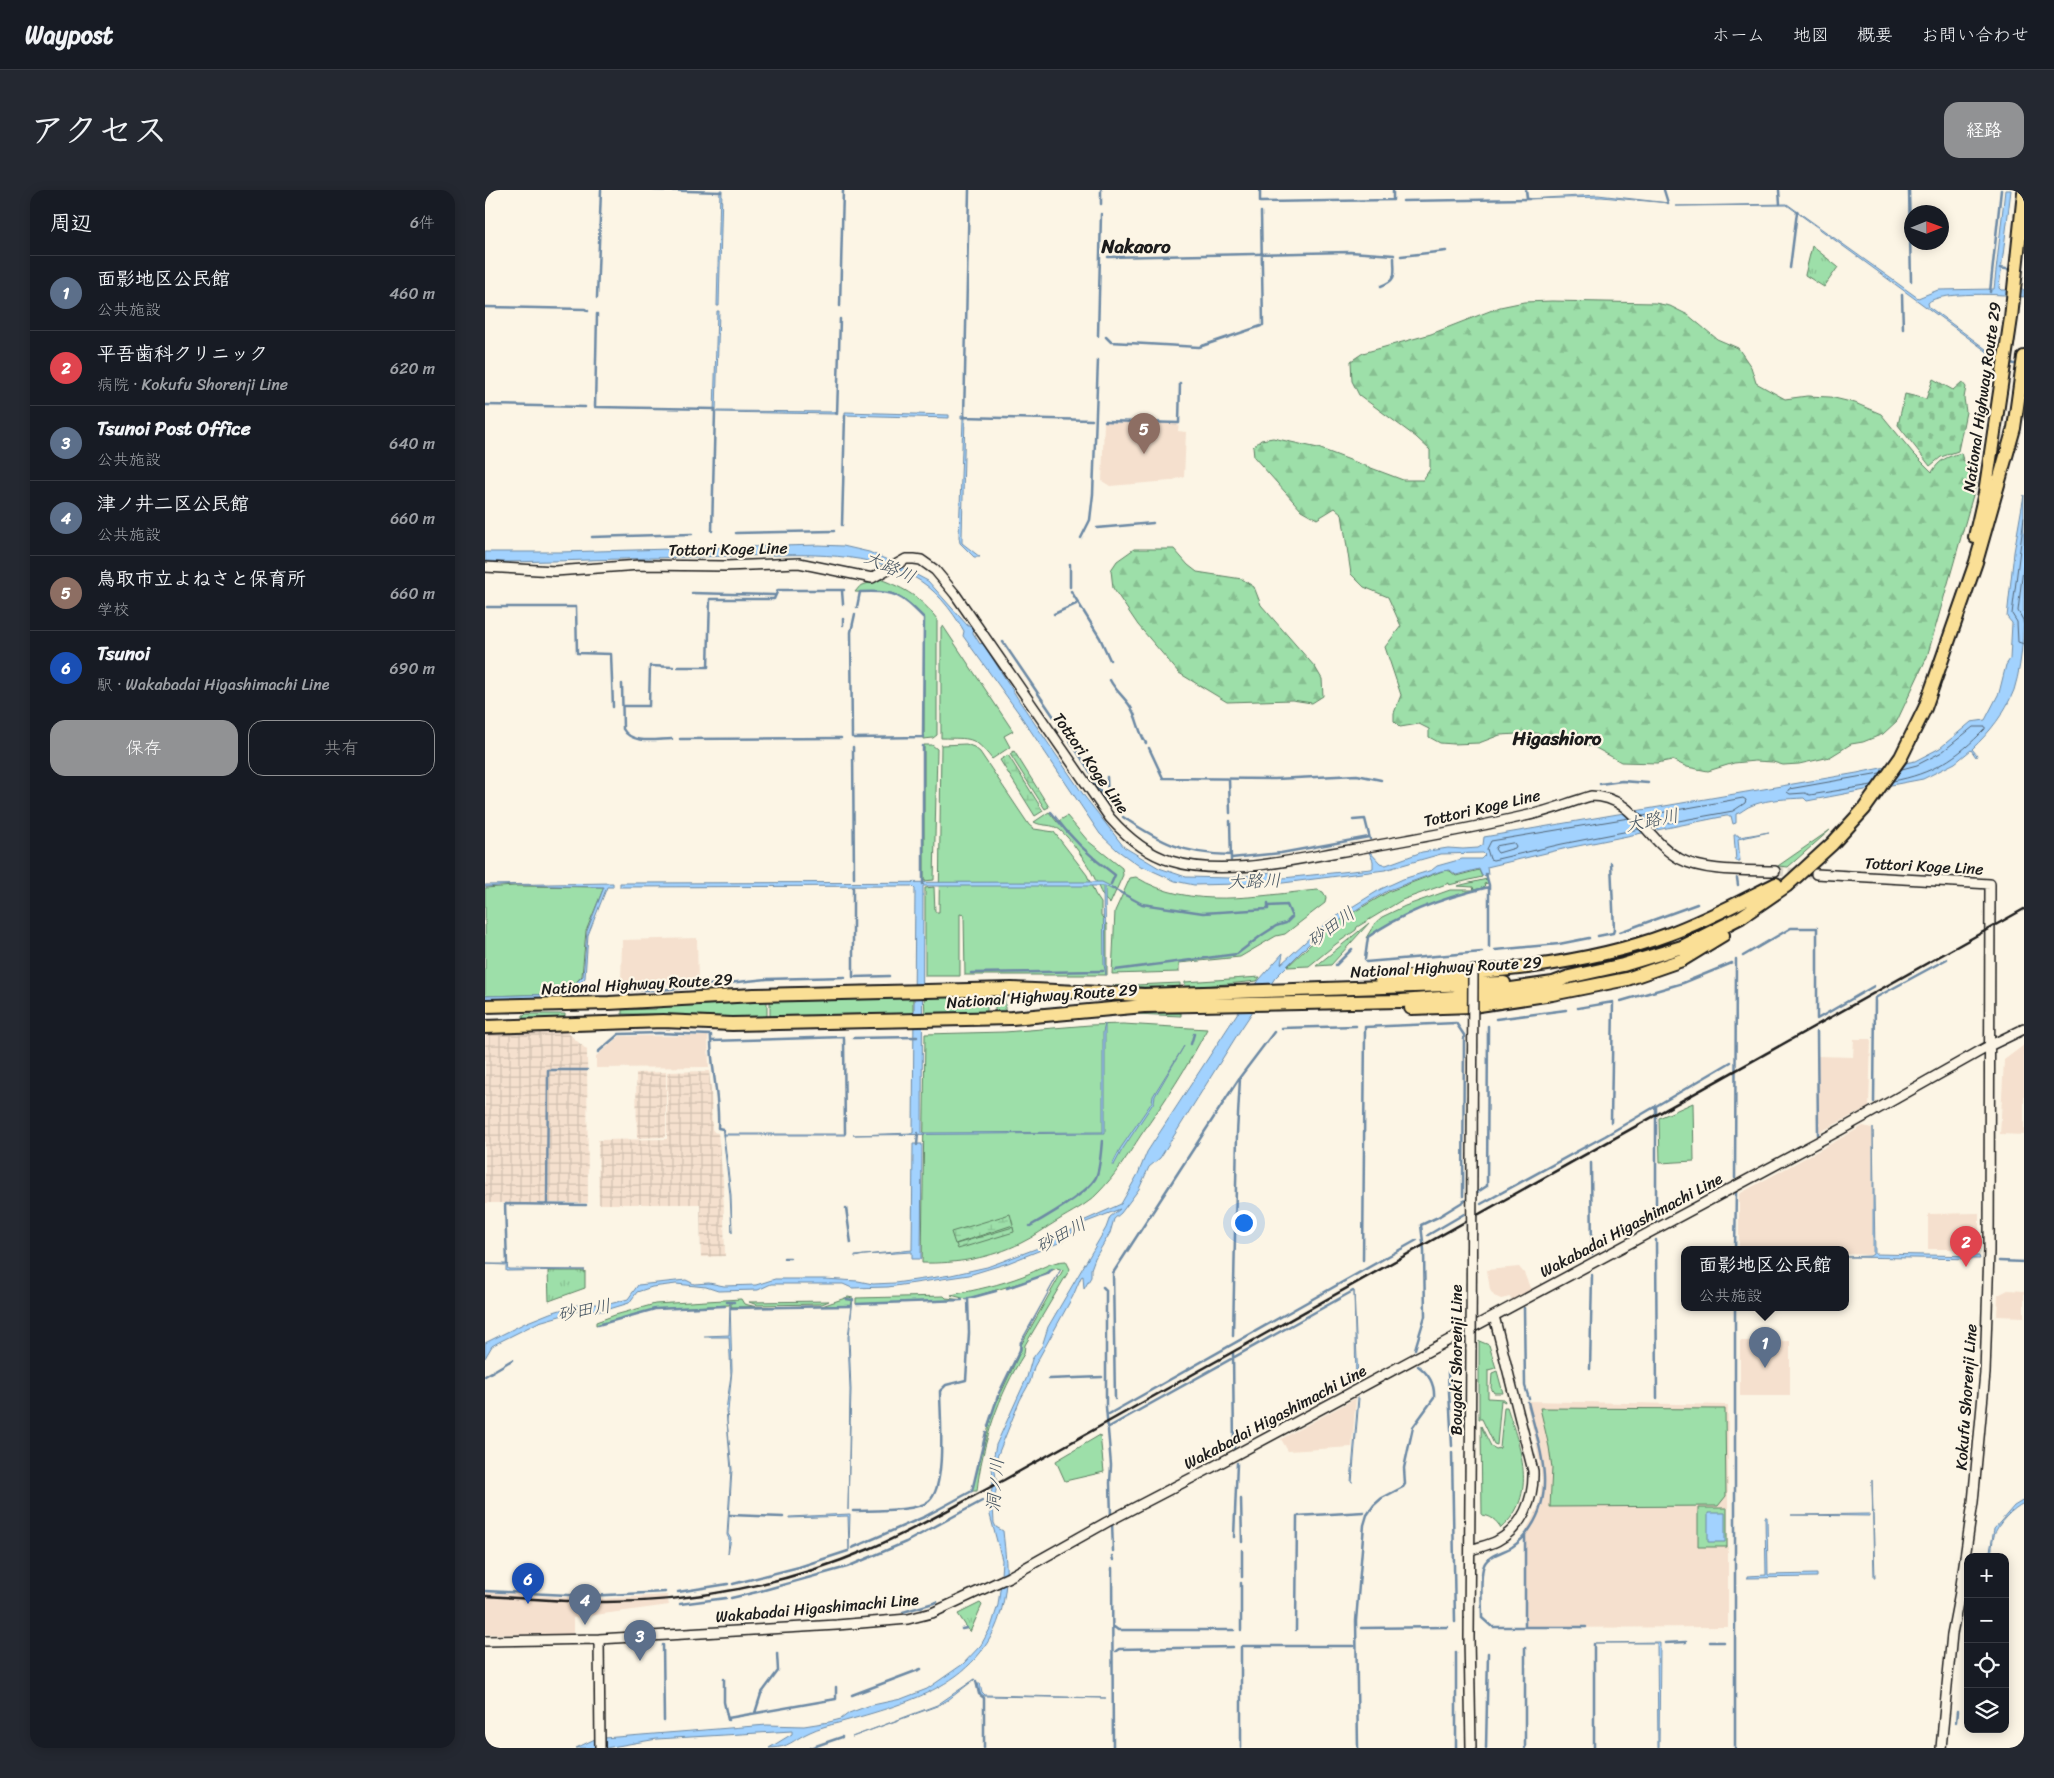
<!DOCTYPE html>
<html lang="ja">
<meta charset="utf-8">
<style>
:root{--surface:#171b24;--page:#242831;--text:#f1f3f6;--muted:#9ea1a6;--line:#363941;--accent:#919294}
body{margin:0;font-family:Sriracha,"Klee One",sans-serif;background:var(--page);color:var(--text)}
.controls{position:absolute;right:15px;bottom:15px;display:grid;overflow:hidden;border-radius:10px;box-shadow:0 2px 12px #0003}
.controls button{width:45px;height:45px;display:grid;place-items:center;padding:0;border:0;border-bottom:1px solid var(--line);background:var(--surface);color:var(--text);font:25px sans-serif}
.compass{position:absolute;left:1419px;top:15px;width:45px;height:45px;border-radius:50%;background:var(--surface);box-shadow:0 2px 12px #0003;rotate:89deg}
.you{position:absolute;left:758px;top:1032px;width:18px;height:18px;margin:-12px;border:4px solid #fff;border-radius:50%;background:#1a73e8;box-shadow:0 0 0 8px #1a73e833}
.badge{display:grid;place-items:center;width:32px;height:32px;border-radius:50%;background:var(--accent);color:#fff;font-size:16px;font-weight:700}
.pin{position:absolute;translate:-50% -41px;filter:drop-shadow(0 1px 2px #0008)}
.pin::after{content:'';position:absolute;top:26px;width:18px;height:15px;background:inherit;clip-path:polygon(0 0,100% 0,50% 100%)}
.popup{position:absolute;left:1196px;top:1056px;width:168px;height:65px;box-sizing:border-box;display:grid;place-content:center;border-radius:10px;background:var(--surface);filter:drop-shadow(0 1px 4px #0005);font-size:16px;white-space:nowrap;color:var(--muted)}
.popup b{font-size:19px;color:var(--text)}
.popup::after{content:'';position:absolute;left:50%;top:100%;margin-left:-10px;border:10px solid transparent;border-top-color:var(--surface)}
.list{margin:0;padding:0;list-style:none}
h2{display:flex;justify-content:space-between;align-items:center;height:65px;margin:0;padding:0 20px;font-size:21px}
h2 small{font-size:16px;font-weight:400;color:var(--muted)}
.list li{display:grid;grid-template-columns:32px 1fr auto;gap:15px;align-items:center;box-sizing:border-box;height:75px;padding:0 20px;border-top:1px solid var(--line)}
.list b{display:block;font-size:19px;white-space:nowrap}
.list p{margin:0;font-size:16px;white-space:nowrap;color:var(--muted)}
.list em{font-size:16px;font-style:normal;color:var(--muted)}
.actions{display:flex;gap:10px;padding:15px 20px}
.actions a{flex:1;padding:11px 0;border:1px solid var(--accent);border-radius:15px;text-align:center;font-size:18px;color:var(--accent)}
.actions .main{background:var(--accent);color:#fff}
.icon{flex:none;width:28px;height:28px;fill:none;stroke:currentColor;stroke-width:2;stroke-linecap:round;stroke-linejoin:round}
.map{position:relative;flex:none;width:1539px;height:1558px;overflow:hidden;border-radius:15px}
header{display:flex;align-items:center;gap:30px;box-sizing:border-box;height:70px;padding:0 25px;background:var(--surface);border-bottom:1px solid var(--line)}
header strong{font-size:24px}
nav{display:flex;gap:28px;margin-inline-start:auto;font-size:18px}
.intro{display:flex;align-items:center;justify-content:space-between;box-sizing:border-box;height:120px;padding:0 30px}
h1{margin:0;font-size:35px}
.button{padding:12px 22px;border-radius:15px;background:var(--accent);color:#fff;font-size:18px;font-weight:700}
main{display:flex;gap:30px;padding:0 30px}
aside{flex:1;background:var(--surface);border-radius:15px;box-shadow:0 2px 12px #0003}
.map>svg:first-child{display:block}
.built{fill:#f5e0ce}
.industrial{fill:url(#industrial-grid)}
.grass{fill:#9ddfa9;stroke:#5c7e62}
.forest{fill:url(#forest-firs);stroke:#5c7e62}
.wetland{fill:url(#wetland-marsh);stroke:#5c7e62}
.cemetery{fill:url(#cemetery-stones);stroke:#5c7e62}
.park{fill:url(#park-tufts);stroke:#5c7e62}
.water{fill:#a2d2fe;stroke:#6c89a4}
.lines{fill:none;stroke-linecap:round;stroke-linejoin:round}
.shore{stroke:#526576;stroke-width:1}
.stream{stroke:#6c89a4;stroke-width:2.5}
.secondary-tunnel{stroke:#dad4c7;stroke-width:9;stroke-dasharray:9 4.5;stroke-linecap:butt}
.secondary-casing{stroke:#1c1c1c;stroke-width:12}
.highway-casing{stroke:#1c1c1c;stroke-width:16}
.secondary{stroke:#fcf5e5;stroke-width:9}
.highway{stroke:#fadf96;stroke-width:12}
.rail{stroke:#1c1c1c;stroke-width:2.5}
.secondary-bridge-casing{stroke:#1c1c1c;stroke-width:12;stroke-linecap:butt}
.secondary-bridge{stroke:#fcf5e5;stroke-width:9}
.labels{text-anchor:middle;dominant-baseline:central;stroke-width:4.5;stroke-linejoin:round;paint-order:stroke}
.street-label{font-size:16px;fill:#1c1c1c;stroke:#fcf5e5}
.water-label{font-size:18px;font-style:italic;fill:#445360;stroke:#fcf5e5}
.quarter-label{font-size:19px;font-weight:bold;fill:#1c1c1c;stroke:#fcf5e5}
</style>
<header>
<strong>Waypost</strong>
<nav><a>ホーム</a><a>地図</a><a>概要</a><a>お問い合わせ</a></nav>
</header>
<div class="intro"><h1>アクセス</h1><a class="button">経路</a></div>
<main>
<aside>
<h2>周辺<small>6件</small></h2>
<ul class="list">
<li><span class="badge" style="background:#5c6f8a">1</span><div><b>面影地区公民館</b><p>公共施設</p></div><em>460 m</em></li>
<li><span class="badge" style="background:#e0444e">2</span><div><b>平吾歯科クリニック</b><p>病院 · Kokufu Shorenji Line</p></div><em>620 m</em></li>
<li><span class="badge" style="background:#5c6f8a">3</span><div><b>Tsunoi Post Office</b><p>公共施設</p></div><em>640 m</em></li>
<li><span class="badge" style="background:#5c6f8a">4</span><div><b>津ノ井二区公民館</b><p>公共施設</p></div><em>660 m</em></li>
<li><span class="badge" style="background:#8d6e63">5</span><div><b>鳥取市立よねさと保育所</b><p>学校</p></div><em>660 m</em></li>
<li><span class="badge" style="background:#1a4fb4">6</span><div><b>Tsunoi</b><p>駅 · Wakabadai Higashimachi Line</p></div><em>690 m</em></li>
</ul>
<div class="actions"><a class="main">保存</a><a>共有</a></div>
</aside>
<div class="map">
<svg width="1539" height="1558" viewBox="0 0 1539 1558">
<defs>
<pattern id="industrial-grid" width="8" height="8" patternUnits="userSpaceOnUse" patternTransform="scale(1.25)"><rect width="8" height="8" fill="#f5e0ce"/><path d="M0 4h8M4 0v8" fill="none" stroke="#d1c0b0"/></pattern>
<pattern id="forest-firs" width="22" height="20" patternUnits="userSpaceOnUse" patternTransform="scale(1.25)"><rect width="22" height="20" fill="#9ddfa9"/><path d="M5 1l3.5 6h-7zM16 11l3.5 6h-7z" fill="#87bf91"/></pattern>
<pattern id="wetland-marsh" width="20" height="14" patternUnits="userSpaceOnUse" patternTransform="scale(1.25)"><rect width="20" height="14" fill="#9ddfa9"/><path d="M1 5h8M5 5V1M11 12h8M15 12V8" fill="none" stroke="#87bf91"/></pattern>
<pattern id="cemetery-stones" width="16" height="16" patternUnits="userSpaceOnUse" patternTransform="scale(1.25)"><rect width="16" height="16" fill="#9ddfa9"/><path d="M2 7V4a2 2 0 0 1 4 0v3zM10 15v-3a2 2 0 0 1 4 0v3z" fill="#87bf91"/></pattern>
<pattern id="park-tufts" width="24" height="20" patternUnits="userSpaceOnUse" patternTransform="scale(1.25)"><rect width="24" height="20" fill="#9ddfa9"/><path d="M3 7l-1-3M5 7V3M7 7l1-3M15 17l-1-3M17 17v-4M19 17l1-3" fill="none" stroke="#87bf91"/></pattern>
</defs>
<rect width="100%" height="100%" fill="#fcf5e5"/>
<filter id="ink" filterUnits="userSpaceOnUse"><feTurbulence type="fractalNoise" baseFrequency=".02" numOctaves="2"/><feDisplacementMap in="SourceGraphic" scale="10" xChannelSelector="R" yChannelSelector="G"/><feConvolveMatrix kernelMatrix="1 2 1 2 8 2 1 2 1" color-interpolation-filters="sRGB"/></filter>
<g filter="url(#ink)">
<path class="built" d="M619,232L694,233L693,241L701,242L699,288L697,287L685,291L625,296L617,291Z
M212,748L213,793L136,795L137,750Z
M135,846H223L224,877L111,878V866Z
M1369,849H1386L1384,917L1333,943V866L1368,867Z
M1539,855V945L1515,944L1519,870Z
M1378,936L1387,938V1063L1385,1065L1360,1064V1059H1254V1004Z
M1494,1023V1059H1443V1024Z
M1034,1077L1039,1083L1046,1100L1027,1110L1025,1107L1016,1109L1009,1106L1005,1100L1002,1080Z
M1523,1100L1539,1101V1127L1512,1126L1513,1105Z
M1255,1151H1305V1206H1255Z
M871,1208L867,1257L803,1261L796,1249Z
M1043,1211L1243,1215V1437L1041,1438V1340L1054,1316L1057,1291L1051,1252L1041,1212Z
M0,1402L111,1409L182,1405L184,1415L88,1428V1445L0,1444Z"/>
<path class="industrial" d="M82,842L102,860L103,1013H0V844Z
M224,881L226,899L227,939L229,942L233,943L238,990L240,1066L216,1067L215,1014H114L113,950L182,949V882Z
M181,882V947L152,948L151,883Z"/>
<path class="grass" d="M395,389C421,399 435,407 452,429V545L448,548L439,549V428C409,396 410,404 370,402L375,396Z
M458,436L528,541L519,546L525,557L507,569C488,545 486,549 456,548V437Z
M481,554L489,557L495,562L544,635L549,639L569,642L602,685L610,704L616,713V725L622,735V785H480L479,725L475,724V786H440V698L449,697L450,722H454L456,555Z
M439,555H447L452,559L449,690L439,691Z
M564,622L572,632L582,626L603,651L637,678L638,685L625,714C616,707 614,697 609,687C603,674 586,649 575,640C567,633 557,637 549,632Z
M1345,640L1303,677L1293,676Z
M960,680L965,681L971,686L994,680L997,687L964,695V693L917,710L872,737L871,740L851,754L824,776L802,777L845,736L905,701Z
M651,687C706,721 772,705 833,700L838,702L841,707L840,713L800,744L791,746L755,767L694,773V782L627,784L630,721L645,688Z
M1002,689L1003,693L999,694L1000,697C957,709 917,722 881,748L890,733L897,727L920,716L965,700H989L988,697L972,696Z
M30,696L119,697L101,741L97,786L79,804L0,806V698Z
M884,733L846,775L831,776Z
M775,787L772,791L700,798V792Z
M695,793V798L627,796Z
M510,804H520V823H510Z
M439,805H502V824L440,826Z
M428,807V824L285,829V810Z
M282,811V829L168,824H137V820L171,819L172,815Z
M661,822L696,823V826L626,823Z
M41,824H80V830L38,829V825Z
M638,834L722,839C703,876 680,911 656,945C643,965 630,986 613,1003C602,1015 586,1022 572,1031C560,1038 549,1047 536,1053C506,1068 471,1074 437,1073L440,844L520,842L605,835Z
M1208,913L1209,971L1175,973L1174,928Z
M581,1071L585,1079L540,1155L539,1164C514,1204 497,1254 492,1301H487L508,1220L536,1160V1155L578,1080L572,1078L548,1089L481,1109L466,1105C491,1100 514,1095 538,1086C552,1081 566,1071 581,1071Z
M459,1106L461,1108L478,1110L371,1114V1108Z
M363,1107L368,1108L366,1116L246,1117V1113L244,1115L170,1119L111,1135V1132L130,1125L170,1114L256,1109L259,1114L272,1117L337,1116Z
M344,1111L337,1114L272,1115L264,1112Z
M994,1151L1004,1155L1011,1178L1003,1180V1208L1019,1209L1020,1212L1016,1210L1012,1255L1009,1254L997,1229H994Z
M1012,1181L1018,1203H1009L1006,1198L1007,1183Z
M1019,1217H1022C1035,1258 1054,1305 1016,1338C1011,1330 1006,1326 997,1325L996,1236L1006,1256L1011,1259L1015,1258Z
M1055,1218L1240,1219L1241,1306L1233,1316L1065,1317L1067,1278L1064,1257Z
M615,1245L619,1282L580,1291L571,1271Z
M1213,1318H1242V1357H1213Z"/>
<path class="forest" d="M1067,111L1170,113L1185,116L1203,125L1232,149L1253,158L1266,177L1271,193L1300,209L1322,206L1345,207L1370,213L1396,224L1428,263L1447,282C1455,269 1462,267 1476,263L1478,270L1482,273L1484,272L1491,280L1492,291L1442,467L1412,531L1398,544L1378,552L1366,554L1345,567L1314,574L1298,575L1288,572L1270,571L1249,573L1223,581L1202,577L1187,570L1172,573L1136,572L1109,557L1051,543L1015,545L994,553L969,554L955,553L944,547V539L934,534L915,537L909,531V523L916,505L900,457L916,436L903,407L879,397L866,384L857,324L850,318L832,329L816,320L769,267L768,257L776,250L788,248L833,258L918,290H938L945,279V260L931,247L874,205L867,191L866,171L878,163L946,144L1015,117L1039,112Z
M649,359H689L703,375L712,382L757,389L769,397L776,415L830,477L837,489L838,506L827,513L807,510L742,512L694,483L653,435L628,398L626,380L632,371Z"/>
<path class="wetland" d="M529,561L564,617L560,619L525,564Z
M523,565L558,621L550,626L515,570Z
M525,1024L528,1035L470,1054L466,1042Z
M528,1037L529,1042L473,1059L471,1054Z"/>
<path class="cemetery" d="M1448,189L1468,200L1477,192L1481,197L1479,208L1481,222L1473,261L1456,267L1445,276L1413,235L1420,204L1441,209Z"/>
<path class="park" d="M1327,56L1353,77L1339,97L1320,85Z
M63,1081H100V1098L64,1111Z
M495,1413L497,1415L485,1442L473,1424Z"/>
<path class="water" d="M235,0H237L234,116H232Z
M1520,0H1526L1514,98L1516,100H1539V107C1523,104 1452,101 1443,113L1444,117L1505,162L1508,166L1302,15L1191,16L1302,14L1433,108L1453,100L1509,99Z
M1113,5L1184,13L1116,7L1041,9Z
M232,121H234L231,221L351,222V224L229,222Z
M360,222L464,225V228L360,225Z
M476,225H480L477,347V353L495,367H489L475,353L474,347L478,228H476Z
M1539,305C1539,336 1539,366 1539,397C1539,430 1539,468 1529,500C1520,523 1505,542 1487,559L1492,565L1491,567L1486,560L1470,573L1438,589L1322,611L1319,608C1302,609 1284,609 1268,615C1261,617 1256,623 1251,624V633L1248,634L1246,626H1241L1078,659L1002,677L1003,685L997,686L994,679L971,685L965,680L956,681L904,700L877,716L832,746L790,788L754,842L675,968L664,977L654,999L636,1023L629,1029L625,1043L610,1068L606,1079V1087L599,1099L598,1086L596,1087L588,1106L549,1177L545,1192L535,1210L512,1267L510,1281L512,1296L508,1314L509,1333L511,1337L518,1341C520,1361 523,1382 520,1402C508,1492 427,1512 353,1533C345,1535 333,1538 325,1542C307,1550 305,1558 284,1558L307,1544V1541L172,1549L121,1558H91L110,1549L119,1548L282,1535L319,1536L344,1532L356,1529L364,1523L383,1516L416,1509L442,1499L478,1474L496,1455L506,1437L513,1415L515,1400L517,1370L505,1325V1312L508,1292L507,1275L511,1255L542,1187L547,1169L557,1156L563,1137L621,1038L625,1027L635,1019L599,1033L576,1052L523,1073L484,1085L403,1097L367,1098L358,1094H286L273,1100L233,1101L221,1097L191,1094L167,1097L152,1102L144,1113L118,1121L99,1119L54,1132L14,1152L7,1156L0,1168V1153L40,1133L65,1123L99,1113L121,1115L143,1109L153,1095L201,1090L209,1094L224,1093L239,1096L271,1095L290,1089H339L373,1091L388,1094L410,1093L466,1085L502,1077L553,1058L592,1037L598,1031L636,1014L653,984L662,962L774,790L798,763L796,774L841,733L896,699L918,689L947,680L952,676L977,669H996L1000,665L998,663L956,664L900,680L798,693L709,695L690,691L659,677L657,678L632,660L615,644L533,522L478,446L479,441C466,419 450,398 427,386C373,359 311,365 252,366C174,367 97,371 20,372L0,371V362H75L334,355L358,356L384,362L405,371L443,391L482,435L485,437L488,435V443L495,454L498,453L535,512L600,607L639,657L674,678L701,687L745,688L787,682L798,688L886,679L888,678V671L883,660L895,673L901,675L937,662L963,658L978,659L993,658L998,655L999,647L1372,583L1430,571L1455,558L1486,532L1500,530L1514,503L1521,475L1525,469L1527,433L1522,427L1529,362Z
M1284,642L1253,649L1255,671H1251L1249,645H1253L1254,647Z
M589,692H617L629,698L628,700L620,696L621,785L619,775L618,696H438L437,943L618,942V842L620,834V943L368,945L428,943L430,699L427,696L135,697V693Z
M128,693V697H122L103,745L100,788L79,807L0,809V806L79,804L98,786L102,741L119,697L30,695L0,697V695Z
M699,856L670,906L669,912L637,960L629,975H627L635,959L667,912L668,906Z
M1388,938L1390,1064L1494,1066L1495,1069L1360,1067L1385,1066L1388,1064Z
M238,944H360V945H239L246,1005L247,1043L245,1005Z
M428,954H437L436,1069H427V1062L379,1065L370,1067V1066L427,1060Z
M0,1074H22L23,1079L100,1080L21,1081V1075Z
M576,1079L536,1153H535Z
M869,1101L873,1191H871Z
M368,1108L364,1146L366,1200L363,1320L365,1200L363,1147Z
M245,1113L247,1180L242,1231L247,1279L243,1344L246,1349L243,1364L244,1349L242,1345L246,1280L241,1220L246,1185L244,1147H219V1146L244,1145Z
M873,1208H874L867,1293L866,1292Z
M1387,1290L1390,1388H1389Z
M1539,1310V1313C1528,1318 1512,1334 1509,1346C1507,1353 1507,1360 1506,1367H1504L1509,1339L1529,1316Z
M1223,1323H1240V1352H1223Z
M365,1324L364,1360L363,1326L304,1328V1327Z
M1384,1324V1326L1306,1325Z
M1280,1327H1282L1283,1385L1332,1384V1387L1262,1388V1386L1281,1385Z
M1175,1452L1174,1558H1173L1172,1453H1110Z
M490,1489L463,1510L452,1516L367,1547L452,1515Z
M493,1493H495L497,1502L500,1505L621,1508L499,1506L495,1503Z"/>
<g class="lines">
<path class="shore" d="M1539,327L1527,424L1532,432L1533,452L1539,454
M1539,370L1533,421L1538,430L1539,439
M1408,591C1447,584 1472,568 1500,539V537H1488L1457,562L1432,575L1417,579
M1387,595L1325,605L1320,603L1305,604L1302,602L1304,599L1395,583
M1158,626L1258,608L1261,610L1260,613L1248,621L1166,636
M1144,628L1006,651L1002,659L1005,669L1008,670L1077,654L1154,639
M1029,653L1031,656L1030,658L1013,663L1010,659L1012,656Z"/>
<path class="stream" d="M169,0L236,2
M775,0V12L908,10V0
M1041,0L1042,8
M1179,0L1183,13
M1294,0L1295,14
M1424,0L1426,91
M918,11L1044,9
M616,14V0
M776,22L778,135
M916,66L961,61
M623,67L865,62L909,65
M1305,78L1312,22
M1515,78L1527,80
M896,96C913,90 909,83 909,68
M1505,102L1516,0
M1417,105L1418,139
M112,108L116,0
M355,116L358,0
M0,117L100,119L103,121
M112,124L110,217L230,219
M613,146L616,24
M621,147L626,152L714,157L776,136
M1526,173L1533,175
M0,215L100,217
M350,223L352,224L355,129
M478,227L607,230
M479,228L484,0
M620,231L694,233L695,193
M357,335L360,226
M612,338L668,333
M227,341L230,221
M251,343L349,341
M107,347L207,344
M596,348L605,330L608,304L613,170
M585,374V397
M357,401L358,414
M586,401L615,448L625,470
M207,403L289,405
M2,417H91L92,463L126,464L128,517
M372,417L375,402C410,400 415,404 439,428L438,547
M569,424L591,414
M358,429V435
M518,452L569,527
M193,477H223L225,409H289L293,400H359
M625,490C630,500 639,507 645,516C653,528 653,542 661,553
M137,494L138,539C147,555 172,549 187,549
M138,516H164L165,476L188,477
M573,532L608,586L607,591L624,613
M367,547L366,442L370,424
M369,548L439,547
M195,549L356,548
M368,557L369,688
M664,558L678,588L790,589L872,585L896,590
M622,587L623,612
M744,589L745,623
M1115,594L1137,591L1163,593
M566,622C584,646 605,667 630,685L626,694
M638,627C677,653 698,664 746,665
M868,630L880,629L885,649
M745,631L746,670
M746,668L796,663L884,647
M1001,684L1004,695V757
M1252,688L1253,695
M438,694V556
M368,698V787
M627,698L657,714L718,723L783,719V713
M1135,742L1212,714
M1113,746L1128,743L1129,740L1126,673
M1010,760L1074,754L1104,748
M1258,766L1306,738H1332V829L1389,796
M880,769L883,747C919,721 961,707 1004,697
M881,772L997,762
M851,775L867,759
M630,780L752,764L777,745L791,736L801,733L807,727L802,715L783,716
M486,783L618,781
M370,787L404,786
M134,800H175L282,789L360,787
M1136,811L1198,793L1247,773
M1093,818L1128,812L1126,932
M1011,829L1081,820
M796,838L871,836
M1332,842L1333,944
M368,848L432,847
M359,849L360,943
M226,851L359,847
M706,854L709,844
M113,862L134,844L174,843L226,845C225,876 235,906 233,938L238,939L239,946
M1389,912L1390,808L1462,769
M1171,916V1030
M432,955L433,943
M1106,973L1107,1064
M1250,988L1251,769
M988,1005L1002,996L1003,836
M62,1014L63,880H102
M996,1014L1120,946L1246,872
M361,1018L366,1053
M545,1036C561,1027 601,1004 610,989C615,982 616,960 617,951
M943,1045L979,1024
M1171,1050L1172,1208
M1250,1059L1251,1001
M299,1068H305
M878,1070L880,837L971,833L979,845L978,1006
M1514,1071L1539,1072
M22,1074L20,1014L101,1015
M618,1097L621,1100V1217L626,1275L625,1293L626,1327
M522,1098L562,1084L567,1079
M361,1109L368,1110
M481,1109L511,1101
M242,1112H249
M372,1114L477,1110
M1250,1117V1558
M246,1118L365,1116
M1039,1118L1040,1196L1044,1209
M113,1135L170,1119L240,1116
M748,1146L752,944L755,888
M930,1159L940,1126L939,1060L936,1035L953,1027L984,1008
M748,1163L749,1259
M1105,1179L1107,1085
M963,1183L967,1256
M0,1186L27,1170
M564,1189L617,1187
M514,1203L535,1160L536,1152
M630,1209L628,1083L755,887L789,842
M624,1224L932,1050
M503,1236L513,1206
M624,1237L868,1101
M967,1263L970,1432
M756,1309L757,1352
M368,1321C386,1320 431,1322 444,1311C462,1296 455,1224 455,1201L461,1195L481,1190L484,1143L483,1108
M245,1325L298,1327
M627,1332L628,1361
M749,1347L752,1273
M367,1358L439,1327L487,1301L501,1242
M627,1366L628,1370
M627,1378L628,1558
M757,1387V1360
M756,1393V1440
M248,1394L314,1377L363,1361
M0,1401L103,1406L180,1402
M193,1402L243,1394
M246,1408L272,1402L362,1377L421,1352L497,1311
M195,1414L241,1408
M418,1422L452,1412
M1006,1436L997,1428C997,1415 995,1390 998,1378C1001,1365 1017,1363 1027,1357C1035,1352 1041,1345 1046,1337C1072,1298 1053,1253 1043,1212
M629,1437L633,1440H749
M1008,1437H1101
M1040,1437V1346
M876,1438L962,1437
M477,1439L482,1438
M811,1440L812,1326L879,1322
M1225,1452H1239
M1180,1453L1201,1452
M1109,1454V1558
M178,1455L179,1531
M758,1456H868
M1040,1457V1558
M631,1461L634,1459L748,1457
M971,1462V1558
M239,1489V1512L243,1530
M491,1491L494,1504L499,1508V1558
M367,1505L436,1479
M270,1523L276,1504L293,1481L292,1463
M243,1528L351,1509V1497
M1471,1532L1472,1521
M325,1558L357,1547
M756,1558V1457
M873,1558L871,1431L879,1335L882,1325L889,1315L897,1308L918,1297L920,1294L919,1278L928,1237L949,1208C950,1194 944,1184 933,1176
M1001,1558L1003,1463"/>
<path class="secondary-tunnel" d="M1290,681L1331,684"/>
<g class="secondary-casing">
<path id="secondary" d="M0,377L70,381L155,375L240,376L314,373L387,388L421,369H429L436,370L450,380L470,404L625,628C641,646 662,664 686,671C734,686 799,672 847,663C913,652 979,640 1044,625C1065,621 1085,612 1106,606C1150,606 1160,650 1195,669C1219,682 1262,680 1290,681
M1331,684L1505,694L1504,1061L1500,1183L1488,1312L1475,1402L1467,1444L1456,1558
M986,1158L984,1447L986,1558
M986,1360C994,1357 1004,1355 1012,1351C1038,1337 1049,1309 1048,1281L1009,1126
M114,1449L115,1558
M0,1451L114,1449L352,1435L423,1429L447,1423L524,1387L622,1332L722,1280L1357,939L1504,856L1539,839"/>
</g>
<g class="highway-casing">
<path id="highway" d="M1490,347L1500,303L1526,128L1539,2
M896,789C993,783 1093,778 1184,744C1222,730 1255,712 1291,694
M0,816L124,813L269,805L527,799L659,805L1019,793
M926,818L988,816L1067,804L1142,789L1197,770L1238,745
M0,837L178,831L247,834L527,828L659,816L916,811L969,807L1068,793L1084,787L1138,775L1197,757L1256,727L1301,696L1347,654L1379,619L1416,567L1440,518L1491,372L1529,238L1539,167"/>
</g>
<use href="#secondary" class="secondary"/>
<use href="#highway" class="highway"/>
<path class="rail" d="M0,1406C40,1408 81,1412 121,1412C211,1412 302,1394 384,1359C431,1340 474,1313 519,1290L1539,719"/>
<g class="secondary-bridge-casing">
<path id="secondary-bridge" d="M986,1158L988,783"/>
</g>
<use href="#secondary-bridge" class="secondary-bridge"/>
</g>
</g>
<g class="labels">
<g class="street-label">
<text transform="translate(1497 207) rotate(-82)">National Highway Route 29</text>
<text transform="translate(243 359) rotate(-1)">Tottori Koge Line</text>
<text transform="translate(606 573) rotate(55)">Tottori Koge Line</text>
<text transform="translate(997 618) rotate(-13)">Tottori Koge Line</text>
<text transform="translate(1439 676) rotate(3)">Tottori Koge Line</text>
<text transform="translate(961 777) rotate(-3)">National Highway Route 29</text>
<text transform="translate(152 794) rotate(-3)">National Highway Route 29</text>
<text transform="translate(557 806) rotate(-4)">National Highway Route 29</text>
<text transform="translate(1146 1035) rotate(-28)">Wakabadai Higashimachi Line</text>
<text transform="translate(971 1170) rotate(-90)">Bougaki Shorenji Line</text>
<text transform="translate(1481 1207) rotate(-86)">Kokufu Shorenji Line</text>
<text transform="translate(790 1227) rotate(-28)">Wakabadai Higashimachi Line</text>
<text transform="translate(332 1418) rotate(-5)">Wakabadai Higashimachi Line</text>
</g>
<g class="water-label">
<text transform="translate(405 377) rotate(24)">大路川</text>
<text transform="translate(1167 630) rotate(-11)">大路川</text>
<text transform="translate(769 691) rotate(-2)">大路川</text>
<text transform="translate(846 737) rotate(-36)">砂田川</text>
<text transform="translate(576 1045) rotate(-28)">砂田川</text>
<text transform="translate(99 1120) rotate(-10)">砂田川</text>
<text transform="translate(510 1295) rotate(-85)">洞ノ川</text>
</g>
<g class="quarter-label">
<text x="651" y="56">Nakaoro</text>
<text x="1072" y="548">Higashioro</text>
</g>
</g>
</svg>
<div class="controls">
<button>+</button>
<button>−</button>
<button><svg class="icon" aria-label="locate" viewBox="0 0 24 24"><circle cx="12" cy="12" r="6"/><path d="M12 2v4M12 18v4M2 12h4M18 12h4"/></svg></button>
<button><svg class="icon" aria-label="layers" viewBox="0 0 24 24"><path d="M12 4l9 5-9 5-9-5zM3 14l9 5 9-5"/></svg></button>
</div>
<svg class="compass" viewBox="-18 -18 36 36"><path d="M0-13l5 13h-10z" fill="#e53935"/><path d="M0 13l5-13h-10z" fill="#9ea1a6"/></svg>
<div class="you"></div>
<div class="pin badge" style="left:1280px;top:1178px;background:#5c6f8a">1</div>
<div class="popup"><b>面影地区公民館</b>公共施設</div>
<div class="pin badge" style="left:1481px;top:1077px;background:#e0444e">2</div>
<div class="pin badge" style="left:155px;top:1471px;background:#5c6f8a">3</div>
<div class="pin badge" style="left:100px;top:1435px;background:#5c6f8a">4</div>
<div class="pin badge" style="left:659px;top:264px;background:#8d6e63">5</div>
<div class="pin badge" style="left:43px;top:1414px;background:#1a4fb4">6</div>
</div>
</main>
